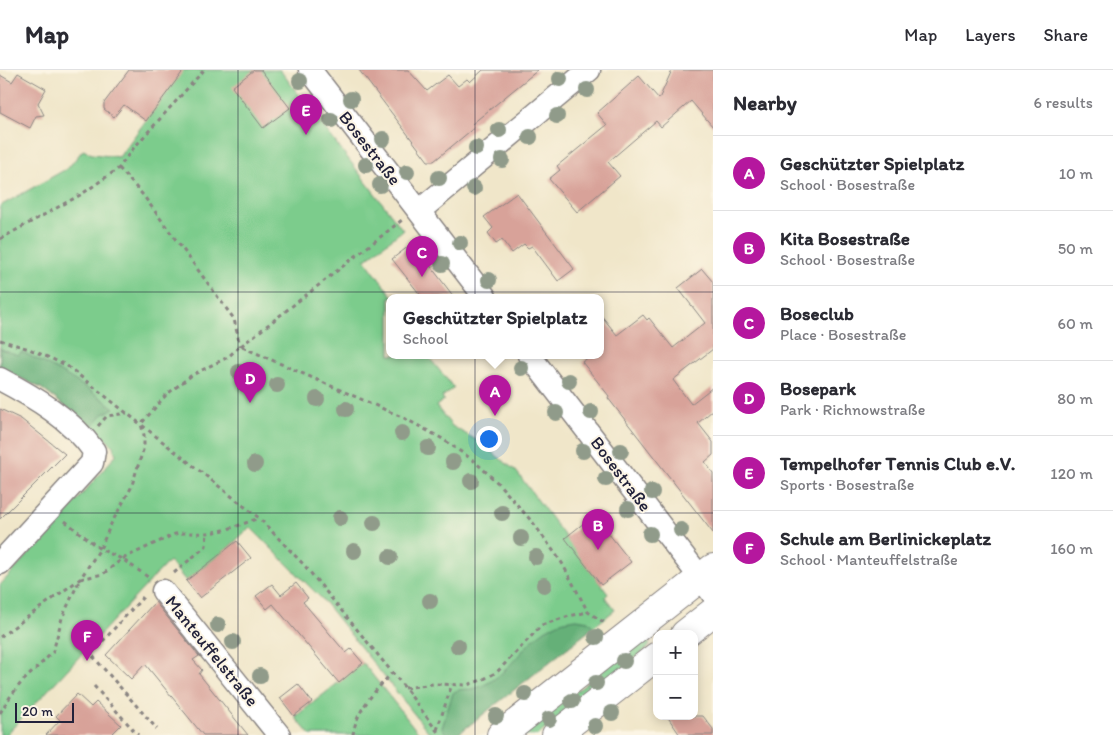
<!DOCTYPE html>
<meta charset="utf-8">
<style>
:root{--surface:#fff;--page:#f7f7f7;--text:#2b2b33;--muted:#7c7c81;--line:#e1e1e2;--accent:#b5179e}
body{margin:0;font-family:Itim,sans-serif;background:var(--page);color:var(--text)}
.controls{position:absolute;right:15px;bottom:15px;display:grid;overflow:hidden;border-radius:10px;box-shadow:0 2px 12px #0003}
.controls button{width:45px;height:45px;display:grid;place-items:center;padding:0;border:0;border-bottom:1px solid var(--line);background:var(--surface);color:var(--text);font:25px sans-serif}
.scale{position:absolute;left:15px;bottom:12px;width:59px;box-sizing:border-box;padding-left:5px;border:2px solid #22223b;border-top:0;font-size:14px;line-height:18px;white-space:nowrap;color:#22223b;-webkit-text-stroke:4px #fcf5e5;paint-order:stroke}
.you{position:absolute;left:488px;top:368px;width:18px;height:18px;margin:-12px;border:4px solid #fff;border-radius:50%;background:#1a73e8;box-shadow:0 0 0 8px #1a73e833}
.badge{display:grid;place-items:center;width:32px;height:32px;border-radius:50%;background:var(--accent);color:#fff;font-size:16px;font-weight:700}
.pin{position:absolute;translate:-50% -41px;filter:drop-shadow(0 1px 2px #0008)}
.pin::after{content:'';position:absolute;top:26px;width:18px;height:15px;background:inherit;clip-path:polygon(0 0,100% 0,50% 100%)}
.popup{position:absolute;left:386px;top:224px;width:218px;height:65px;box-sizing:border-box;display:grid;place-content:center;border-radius:10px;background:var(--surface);filter:drop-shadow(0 1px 4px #0005);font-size:16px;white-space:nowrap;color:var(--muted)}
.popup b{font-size:19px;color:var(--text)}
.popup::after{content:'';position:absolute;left:50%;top:100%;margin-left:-10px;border:10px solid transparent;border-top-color:var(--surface)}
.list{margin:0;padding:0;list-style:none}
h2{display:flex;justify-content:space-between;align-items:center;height:65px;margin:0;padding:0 20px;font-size:21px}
h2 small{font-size:16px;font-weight:400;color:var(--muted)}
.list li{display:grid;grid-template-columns:32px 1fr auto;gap:15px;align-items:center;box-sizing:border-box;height:75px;padding:0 20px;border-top:1px solid var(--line)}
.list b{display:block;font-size:19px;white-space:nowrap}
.list p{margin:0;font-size:16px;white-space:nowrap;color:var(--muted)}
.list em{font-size:16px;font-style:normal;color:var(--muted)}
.map{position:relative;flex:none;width:713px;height:665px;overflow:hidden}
header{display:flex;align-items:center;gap:30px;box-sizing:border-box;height:70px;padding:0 25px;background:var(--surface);border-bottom:1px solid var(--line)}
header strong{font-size:24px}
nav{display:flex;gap:28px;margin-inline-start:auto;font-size:18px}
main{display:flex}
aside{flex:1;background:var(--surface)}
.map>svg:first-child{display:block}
.green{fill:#7ccc8c;stroke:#4f7764}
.forest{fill:#65b078;stroke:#44695a}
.building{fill:#d8a299}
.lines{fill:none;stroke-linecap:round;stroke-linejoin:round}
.street-casing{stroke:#898482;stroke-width:25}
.secondary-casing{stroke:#898482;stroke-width:30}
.path{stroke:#898482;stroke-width:3;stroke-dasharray:4 4;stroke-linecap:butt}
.street{stroke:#fff;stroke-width:22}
.secondary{stroke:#fff;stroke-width:28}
.tree{fill:#909b8a}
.grid{fill:none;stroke:#22223b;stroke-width:1;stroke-opacity:0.55}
.labels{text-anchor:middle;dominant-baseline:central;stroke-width:4;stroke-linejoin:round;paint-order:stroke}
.street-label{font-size:18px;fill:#22223b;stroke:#fcf5e5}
</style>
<header>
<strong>Map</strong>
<nav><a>Map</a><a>Layers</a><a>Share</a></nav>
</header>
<main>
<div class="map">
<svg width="713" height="665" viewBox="0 0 713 665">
<rect width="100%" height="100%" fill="#fcf5e5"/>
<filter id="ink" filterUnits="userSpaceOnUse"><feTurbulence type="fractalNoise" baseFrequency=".02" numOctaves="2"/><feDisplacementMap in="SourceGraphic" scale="10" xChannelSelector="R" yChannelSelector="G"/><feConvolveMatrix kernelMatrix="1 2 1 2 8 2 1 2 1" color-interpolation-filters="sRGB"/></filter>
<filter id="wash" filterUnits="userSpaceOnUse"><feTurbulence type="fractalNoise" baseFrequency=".0096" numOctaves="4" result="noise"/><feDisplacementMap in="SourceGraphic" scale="20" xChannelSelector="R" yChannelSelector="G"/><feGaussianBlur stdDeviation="1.12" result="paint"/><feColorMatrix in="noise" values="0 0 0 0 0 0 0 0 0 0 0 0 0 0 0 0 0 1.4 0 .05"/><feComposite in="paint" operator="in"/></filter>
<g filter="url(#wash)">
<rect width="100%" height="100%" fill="#f0e6c9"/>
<path class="green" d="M183,0H280L403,160L365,190L393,227H390V285H427L454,318L442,327L444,330L436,336L452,356L478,371L516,401L608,524L605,527L615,540L457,665H431L322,529L250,457L227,479L186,511L169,491L6,665H0V515L55,456L116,385L113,376L99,363L41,318L0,298V136L68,98L83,80L92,84L119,87Z
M644,568L650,573L649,577L538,665H521Z
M363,593L420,665H310L295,647Z"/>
<path class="forest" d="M0,277L1,279L18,285L22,282C55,298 85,315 114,338L102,345L92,357L41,318L0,298Z
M577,549L588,551L594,557L457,665H447L442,658L453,623C459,618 465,620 472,619C478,618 484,615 490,612C515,597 527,567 554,555C561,551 569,550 577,549Z"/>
<g id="blocks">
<path class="building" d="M129,0H184L146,51L124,35L114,47L104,39V33Z
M254,0H261L290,38L263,58L232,17Z
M359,0H408L427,21L448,5L458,16L467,9L470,12L483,0H538L472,54L475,57L434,91H428Z
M672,0H713V57L691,31L661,57L656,51L608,92L620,106L577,142L549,109L560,100L557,96L607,55L597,43L639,6L659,29Z
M18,3L46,19L38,33L44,45L36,46L30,58L0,42V5L12,12Z
M517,123L574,199L558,211L532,176L528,178L524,174L512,183L502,170L496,174L488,163L493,158L484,147Z
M413,173L454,227H422L392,189Z
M702,199L713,212V279L673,310L691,334L713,317V340L698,353L713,372V385L705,392L713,403V463L608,328L609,326L582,292L592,285H600V244L617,265L643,245L647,250L649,248L673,278L705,253L678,218Z
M0,339L21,349L65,384L0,449Z
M594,445L631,492L601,515L565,468Z
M237,471L251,488L200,528L186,511Z
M296,513L308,528L303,532L346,583L351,579L363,593L339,613L273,534L267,539L256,526L272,514L281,525Z
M155,532L199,586L193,590L202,600L199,604L248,665H203L145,594L131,609L106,585Z
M298,614L312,632L294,646L280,628Z
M77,624L91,637L96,632L121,655L111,665H46L60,650L56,646Z
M667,646H703L713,659V665H680Z"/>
</g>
</g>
<g filter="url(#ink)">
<use href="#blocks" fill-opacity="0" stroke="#898482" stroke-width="1"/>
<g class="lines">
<g class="street-casing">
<path id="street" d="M310,0L485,227
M419,141L589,0
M529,285L713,524
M0,309C34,327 72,349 94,381L92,393L0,493
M163,521L279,665"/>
</g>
<g class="secondary-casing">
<path id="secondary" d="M685,564L713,542
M501,665L713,498
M556,665L657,586"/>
</g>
<path class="path" d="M119,98L143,125L234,249L240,276
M0,169L82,124L119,98L131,81L204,0
M0,270L29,279L66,295L259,448L305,496L405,618L440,665
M241,276L402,150
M98,356L107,346L127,343
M65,451L100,479L122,489L148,507
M174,503L206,476L207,463
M143,527L91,584L157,659
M0,567L80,509L100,479L111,454L131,418L144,377V365L141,354L166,325L192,305L228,287L240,276L404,348L441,368L473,390L499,414L534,454L562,493L588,542L605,553
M94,616L138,665
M405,618L433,614L467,615L482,610L497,602L542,555L569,546L588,542
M0,643L10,627L21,613L53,582L62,548L80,509L103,504L122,489L175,464C186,462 195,464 206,463C224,462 242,454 259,448
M437,660L452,614
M353,665C356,640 376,620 392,603"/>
<use href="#street" class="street"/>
<use href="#secondary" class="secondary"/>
</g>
<g class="tree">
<circle cx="560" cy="9" r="8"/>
<circle cx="300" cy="11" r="8"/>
<circle cx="587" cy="20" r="8"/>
<circle cx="351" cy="29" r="8"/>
<circle cx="557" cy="46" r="8"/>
<circle cx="331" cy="50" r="8"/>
<circle cx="499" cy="60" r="8"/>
<circle cx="530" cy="67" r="8"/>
<circle cx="383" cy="69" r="8"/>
<circle cx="476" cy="78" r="8"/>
<circle cx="502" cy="90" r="8"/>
<circle cx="366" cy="95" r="8"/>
<circle cx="407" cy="102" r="8"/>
<circle cx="439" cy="108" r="8"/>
<circle cx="380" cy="115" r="8"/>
<circle cx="474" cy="118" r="8"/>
<circle cx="460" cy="173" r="8"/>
<circle cx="442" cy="194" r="8"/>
<circle cx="489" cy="210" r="8"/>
<circle cx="521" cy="298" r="8"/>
<circle cx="239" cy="302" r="8"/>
<circle cx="569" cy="311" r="8"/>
<circle cx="277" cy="315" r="8"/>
<circle cx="317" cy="329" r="8"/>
<circle cx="346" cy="339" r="8"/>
<circle cx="591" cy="342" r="8"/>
<circle cx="556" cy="343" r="8"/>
<circle cx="402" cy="363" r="8"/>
<circle cx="428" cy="378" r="8"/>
<circle cx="583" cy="381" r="8"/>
<circle cx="621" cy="381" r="8"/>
<circle cx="453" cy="392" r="8"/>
<circle cx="255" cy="394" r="8"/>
<circle cx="606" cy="409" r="8"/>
<circle cx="471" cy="411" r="8"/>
<circle cx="652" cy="422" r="8"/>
<circle cx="628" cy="439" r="8"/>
<circle cx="502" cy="443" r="8"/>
<circle cx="340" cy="448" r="8"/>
<circle cx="374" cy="453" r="8"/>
<circle cx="681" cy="460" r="8"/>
<circle cx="650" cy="464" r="8"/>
<circle cx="521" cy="468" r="8"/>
<circle cx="354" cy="481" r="8"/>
<circle cx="390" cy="487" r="8"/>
<circle cx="536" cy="487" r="8"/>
<circle cx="544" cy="515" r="8"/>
<circle cx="430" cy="531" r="8"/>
<circle cx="218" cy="555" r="8"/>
<circle cx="596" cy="567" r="8"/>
<circle cx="233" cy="572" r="8"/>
<circle cx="458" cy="576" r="8"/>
<circle cx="624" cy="591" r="8"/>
<circle cx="260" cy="606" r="8"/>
<circle cx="596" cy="613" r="8"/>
<circle cx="525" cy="624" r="8"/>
<circle cx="572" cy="631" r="8"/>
<circle cx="612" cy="643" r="8"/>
<circle cx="496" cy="646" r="8"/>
<circle cx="549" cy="649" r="8"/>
<circle cx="595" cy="656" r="8"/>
</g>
</g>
<path class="grid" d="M238,0V665M475,0V665M0,222H713M0,443H713"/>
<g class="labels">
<g class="street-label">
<text transform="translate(370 78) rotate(52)">Bosestraße</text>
<text transform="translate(621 404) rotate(53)">Bosestraße</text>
<text transform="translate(212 581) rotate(51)">Manteuffelstraße</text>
</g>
</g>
</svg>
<div class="controls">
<button>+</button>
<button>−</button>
</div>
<div class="scale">20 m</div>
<div class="you"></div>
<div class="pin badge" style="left:495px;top:346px">A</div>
<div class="popup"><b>Geschützter Spielplatz</b>School</div>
<div class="pin badge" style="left:598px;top:480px">B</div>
<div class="pin badge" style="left:422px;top:207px">C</div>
<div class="pin badge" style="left:250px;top:333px">D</div>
<div class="pin badge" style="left:306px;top:65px">E</div>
<div class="pin badge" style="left:87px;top:591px">F</div>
</div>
<aside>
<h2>Nearby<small>6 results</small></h2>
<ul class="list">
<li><span class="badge">A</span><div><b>Geschützter Spielplatz</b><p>School · Bosestraße</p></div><em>10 m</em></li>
<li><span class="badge">B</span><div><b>Kita Bosestraße</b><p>School · Bosestraße</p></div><em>50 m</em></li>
<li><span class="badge">C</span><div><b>Boseclub</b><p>Place · Bosestraße</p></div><em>60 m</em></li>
<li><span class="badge">D</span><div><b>Bosepark</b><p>Park · Richnowstraße</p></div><em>80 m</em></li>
<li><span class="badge">E</span><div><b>Tempelhofer Tennis Club e.V.</b><p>Sports · Bosestraße</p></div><em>120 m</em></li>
<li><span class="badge">F</span><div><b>Schule am Berlinickeplatz</b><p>School · Manteuffelstraße</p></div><em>160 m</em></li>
</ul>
</aside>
</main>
